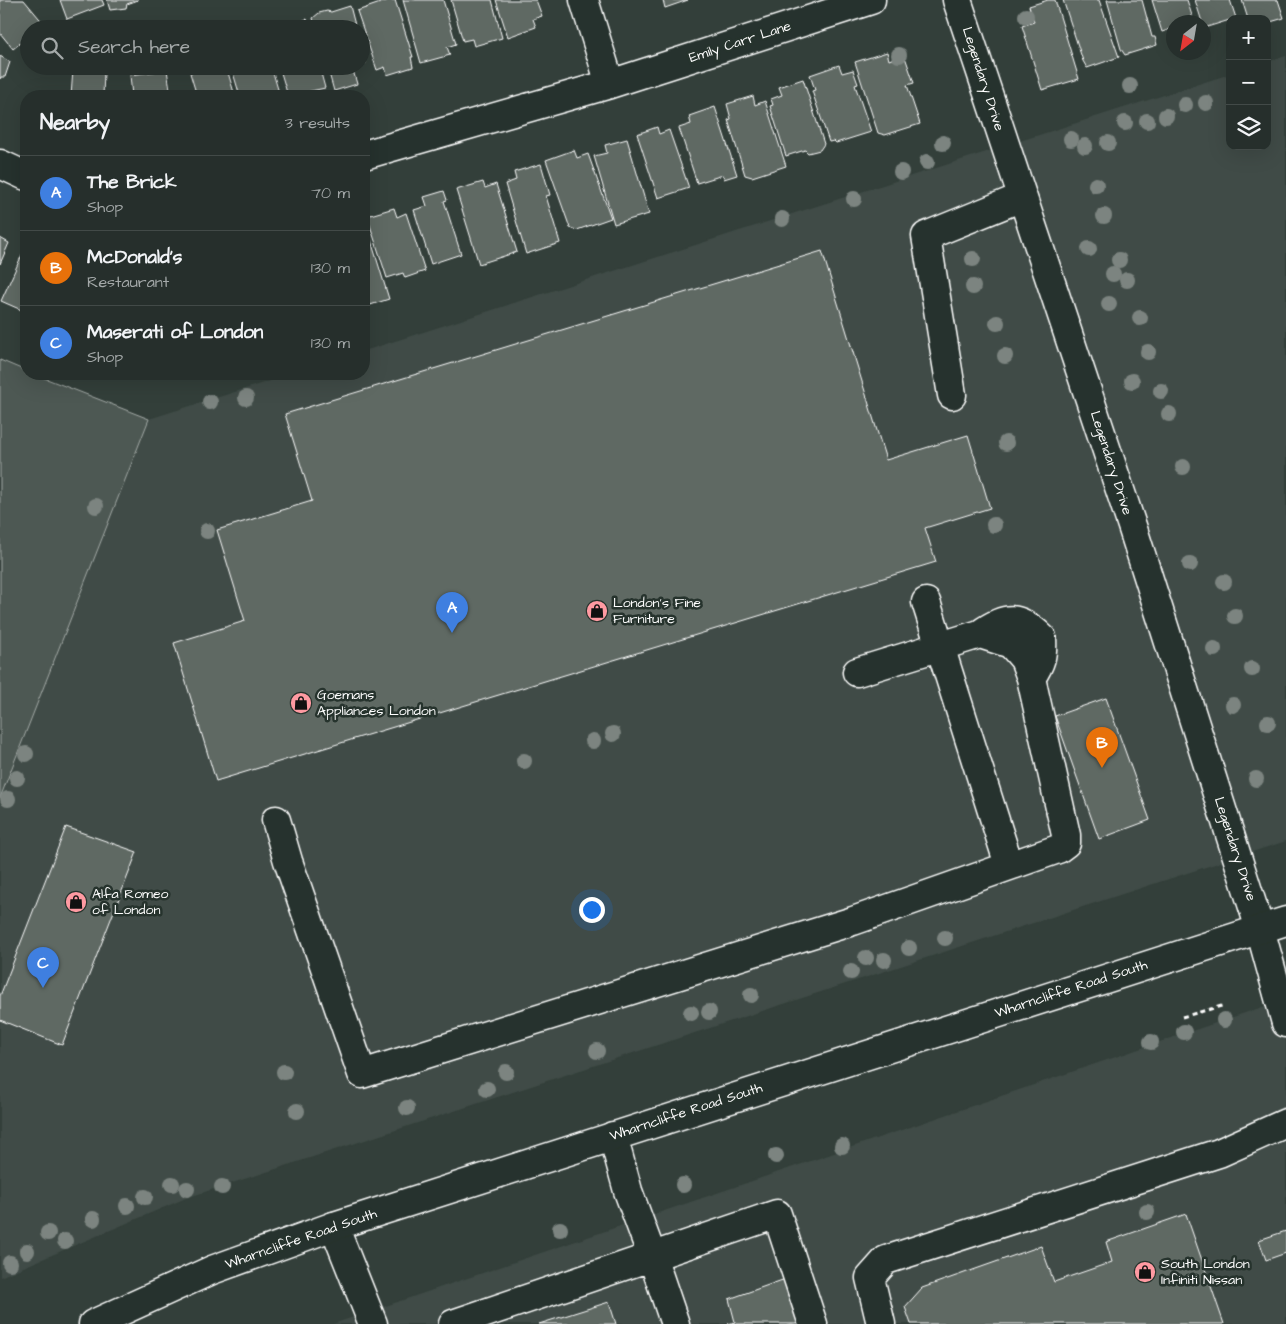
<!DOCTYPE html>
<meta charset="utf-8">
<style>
:root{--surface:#262f2c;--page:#2e3734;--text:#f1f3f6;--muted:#a4a9a9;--line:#424a48;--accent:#ff9aa2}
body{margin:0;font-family:"Architects Daughter",sans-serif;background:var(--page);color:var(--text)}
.controls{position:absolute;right:15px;top:15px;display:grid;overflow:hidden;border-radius:10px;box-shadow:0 5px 20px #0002}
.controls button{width:45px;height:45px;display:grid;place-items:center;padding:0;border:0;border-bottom:1px solid var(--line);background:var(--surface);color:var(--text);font:25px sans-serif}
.compass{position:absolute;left:1166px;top:15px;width:45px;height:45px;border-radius:50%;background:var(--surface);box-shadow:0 5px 20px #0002;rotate:211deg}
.you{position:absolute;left:591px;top:909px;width:18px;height:18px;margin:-12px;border:4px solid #fff;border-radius:50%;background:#1a73e8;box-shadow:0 0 0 8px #1a73e833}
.badge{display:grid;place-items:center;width:32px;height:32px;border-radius:50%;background:var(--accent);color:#fff;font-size:16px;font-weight:700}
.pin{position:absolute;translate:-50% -41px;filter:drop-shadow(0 1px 2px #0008)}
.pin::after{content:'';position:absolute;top:26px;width:18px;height:15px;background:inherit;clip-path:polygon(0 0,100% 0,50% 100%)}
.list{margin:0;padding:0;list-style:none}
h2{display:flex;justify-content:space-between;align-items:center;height:65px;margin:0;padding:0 20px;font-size:21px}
h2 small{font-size:16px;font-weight:400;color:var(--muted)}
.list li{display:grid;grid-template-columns:32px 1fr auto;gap:15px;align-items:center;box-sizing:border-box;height:75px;padding:0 20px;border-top:1px solid var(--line)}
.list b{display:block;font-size:19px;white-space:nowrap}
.list p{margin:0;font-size:16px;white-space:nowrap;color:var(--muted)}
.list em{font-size:16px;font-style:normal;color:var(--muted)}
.icon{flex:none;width:28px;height:28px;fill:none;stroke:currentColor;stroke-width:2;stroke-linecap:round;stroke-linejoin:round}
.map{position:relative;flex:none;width:1286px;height:1324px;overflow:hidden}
.search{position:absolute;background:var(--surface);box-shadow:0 5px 20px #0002;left:20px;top:20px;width:350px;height:55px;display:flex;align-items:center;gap:12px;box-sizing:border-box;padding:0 18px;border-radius:28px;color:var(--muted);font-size:19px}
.panel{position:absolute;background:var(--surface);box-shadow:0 5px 20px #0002;left:20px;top:90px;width:350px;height:290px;border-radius:20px}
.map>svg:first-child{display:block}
.built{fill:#404c47}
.green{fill:#4d5853;stroke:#a6aca9}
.building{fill:#5f6964;stroke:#fff}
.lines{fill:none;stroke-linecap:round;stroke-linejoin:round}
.minor-casing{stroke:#fff;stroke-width:31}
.major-casing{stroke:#fff;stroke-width:31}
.path{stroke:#fff;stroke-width:3;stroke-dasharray:5 4;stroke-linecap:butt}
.minor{stroke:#26332d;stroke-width:28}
.major{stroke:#26332d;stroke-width:28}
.tree{fill:#7c8480}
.labels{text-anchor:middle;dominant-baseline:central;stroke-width:5;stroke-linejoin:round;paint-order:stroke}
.street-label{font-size:14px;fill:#fff;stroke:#26332d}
.poi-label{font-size:14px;fill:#fff;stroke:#26332d;text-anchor:start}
</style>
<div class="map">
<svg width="1286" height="1324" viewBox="0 0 1286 1324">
<rect width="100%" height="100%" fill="#333f3a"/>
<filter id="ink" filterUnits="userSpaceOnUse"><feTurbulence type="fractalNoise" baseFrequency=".02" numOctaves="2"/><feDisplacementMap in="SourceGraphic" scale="10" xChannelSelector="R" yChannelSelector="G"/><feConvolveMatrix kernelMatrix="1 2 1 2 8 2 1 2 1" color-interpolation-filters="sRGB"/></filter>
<g filter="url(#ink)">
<path class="built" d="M1286,56V841L186,1198L0,1277V798L149,419L292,374H364V351L1230,74V146H1267V62Z
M1286,999V1324H333Z"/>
<path class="green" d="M0,360L26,371V374H34L149,419L0,798Z"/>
<path class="building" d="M0,0H24L44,24L38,29H29V36L13,49L0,33Z
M60,0H102L104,5L67,19Z
M107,0H138L127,4L126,8L110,10Z
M389,0H395L413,57H411L413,67L387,75L385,67L377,70L357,11Z
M403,0H443L456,44L447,47L450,55L421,63Z
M451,0H492L502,38L474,46L472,39L463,41Z
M496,0H536L542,16L533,19L536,27L508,37Z
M663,0H688L665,8Z
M1048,0H1055L1079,79L1042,90L1022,26L1034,22L1029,6Z
M1063,0H1099L1119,57L1087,68L1083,61Z
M1107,0H1142L1152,37H1155L1157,45L1125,55L1121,49Z
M1152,0H1187L1194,22H1174V28L1162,32Z
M1195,0H1230L1236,18L1204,28Z
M1242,0H1278L1284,18L1267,23V19H1248Z
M350,6L356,29H316L313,18L319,13L327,11L331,12Z
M307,19L309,29H279Z
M361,47L366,63L361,65Z
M887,52L889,60L904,54L914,83L907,85L920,124L885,135L878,133L855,62Z
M0,56L10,62L5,77H1L0,79Z
M839,65L842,73L853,70L858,84L855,85L871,132L836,143L834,141L829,142L812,91L815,90L810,75Z
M204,66H226L235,96H197L190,73L204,69Z
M231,66H271L280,96H240Z
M279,66H319L325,88L288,96Z
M327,66H355L352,67L357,84L334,91Z
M73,70L104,72L103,96H71Z
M167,70L171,96H132L130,75Z
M803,79L824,144L820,150L808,153L805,150L786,156L770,106L773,105L771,99L782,95L779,87Z
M753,96L755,105L765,101L786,166L752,177L745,175L728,120L731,119L727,104Z
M715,107L737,175L724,179L723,175L697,183L679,128L691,124L689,116Z
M657,127L659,134L669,130L689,188L658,198L637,134Z
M627,139L649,214L614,224L594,156L607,153L605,145Z
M574,150L577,158L588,154L611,218L577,230L570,228L546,160Z
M541,164L550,195L546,196L560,243L526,254L505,184L516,180L514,172Z
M483,182L485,188L496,184L517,252L479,264L456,190Z
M444,191L447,200L444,201L461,254L431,264L414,210L427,206L424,197Z
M394,208L397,217L406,213L425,271L405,278L403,273L387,278L367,216Z
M365,221L389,299L364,307V222Z
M0,238L9,243L0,264Z
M26,246V312L1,301Z
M822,251L886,460L968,435L990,508L925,528L936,562L216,781L174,643L245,621L217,530L312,501L285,414Z
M1106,698L1150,820L1099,839L1055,716Z
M66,827L137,852L62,1045L0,1020V996Z
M1186,1214L1224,1324H911L905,1307L922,1288L1041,1246L1054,1282L1112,1262L1106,1242Z
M1286,1231V1253L1266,1260L1259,1240Z
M791,1277L807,1324H728L735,1322L729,1299Z
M609,1302L616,1324H539Z"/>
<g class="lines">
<g class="minor-casing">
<path id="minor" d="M584,0L610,84
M957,0L1133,529L1260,929L1286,1023
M364,155L610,84L871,0
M0,164L26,176
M952,395L926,236L1022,197
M926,602L1009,865
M980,634C1006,615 1019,615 1042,638C1043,656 1041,663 1031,678
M276,820L288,861L362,1074L853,921L1058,849L1066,843V835L1031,678L1024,659L1011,644L980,634L857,672
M613,1136L628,1191L652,1256L675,1324
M334,1226L373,1324
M453,1324L777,1214L813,1324
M881,1324L870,1278L886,1260L1219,1153L1286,1123"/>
</g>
<g class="major-casing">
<path id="major" d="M93,1324L212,1270L334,1226L1286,921"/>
</g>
<path class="path" d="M1182,1017L1225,1005"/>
<use href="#minor" class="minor"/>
<use href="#major" class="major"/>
</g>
<g class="tree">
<circle cx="1026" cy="16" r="8"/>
<circle cx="899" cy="55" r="8"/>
<circle cx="1130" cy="86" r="8"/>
<circle cx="1206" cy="103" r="8"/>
<circle cx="1185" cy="105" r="8"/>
<circle cx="1166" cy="116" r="8"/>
<circle cx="1147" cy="121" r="8"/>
<circle cx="1125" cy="123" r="8"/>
<circle cx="1071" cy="139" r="8"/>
<circle cx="943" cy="143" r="8"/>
<circle cx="1108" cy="143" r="8"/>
<circle cx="1085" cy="146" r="8"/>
<circle cx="927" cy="162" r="8"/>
<circle cx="901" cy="172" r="8"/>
<circle cx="1096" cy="185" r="8"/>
<circle cx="854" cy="199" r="8"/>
<circle cx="1104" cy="216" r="8"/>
<circle cx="782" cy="219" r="8"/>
<circle cx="1089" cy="249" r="8"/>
<circle cx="973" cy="259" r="8"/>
<circle cx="1119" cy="260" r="8"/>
<circle cx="1113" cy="274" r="8"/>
<circle cx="1127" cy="280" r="8"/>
<circle cx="973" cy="287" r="8"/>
<circle cx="1109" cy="304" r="8"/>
<circle cx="1140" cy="318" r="8"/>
<circle cx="997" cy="323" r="8"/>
<circle cx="1148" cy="352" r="8"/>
<circle cx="1005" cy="356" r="8"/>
<circle cx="1132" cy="381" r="8"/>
<circle cx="1161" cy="391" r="8"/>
<circle cx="246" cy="398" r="8"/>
<circle cx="210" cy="402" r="8"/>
<circle cx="1169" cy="414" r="8"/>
<circle cx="1006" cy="443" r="8"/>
<circle cx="1183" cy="467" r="8"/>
<circle cx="96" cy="506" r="8"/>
<circle cx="994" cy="525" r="8"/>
<circle cx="207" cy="531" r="8"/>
<circle cx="1190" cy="564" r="8"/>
<circle cx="1224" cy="582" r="8"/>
<circle cx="1235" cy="616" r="8"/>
<circle cx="1214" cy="649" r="8"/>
<circle cx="1252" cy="669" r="8"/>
<circle cx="1233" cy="705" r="8"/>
<circle cx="1268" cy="723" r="8"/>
<circle cx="613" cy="734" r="8"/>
<circle cx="593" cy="741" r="8"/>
<circle cx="26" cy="754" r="8"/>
<circle cx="524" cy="761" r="8"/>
<circle cx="17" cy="778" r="8"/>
<circle cx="1256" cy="779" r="8"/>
<circle cx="8" cy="799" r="8"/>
<circle cx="945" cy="938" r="8"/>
<circle cx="909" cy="948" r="8"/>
<circle cx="866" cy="958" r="8"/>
<circle cx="884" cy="960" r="8"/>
<circle cx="851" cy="972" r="8"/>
<circle cx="751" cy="995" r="8"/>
<circle cx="709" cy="1012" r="8"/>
<circle cx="691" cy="1013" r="8"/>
<circle cx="1224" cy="1020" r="8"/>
<circle cx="1184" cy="1032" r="8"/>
<circle cx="1151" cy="1042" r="8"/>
<circle cx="597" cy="1051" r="8"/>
<circle cx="284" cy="1072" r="8"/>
<circle cx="506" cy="1072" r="8"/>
<circle cx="487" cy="1089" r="8"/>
<circle cx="407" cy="1108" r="8"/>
<circle cx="297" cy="1111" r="8"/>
<circle cx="842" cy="1146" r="8"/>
<circle cx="776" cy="1156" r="8"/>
<circle cx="172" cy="1184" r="8"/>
<circle cx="683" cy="1185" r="8"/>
<circle cx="222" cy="1187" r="8"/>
<circle cx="187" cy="1189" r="8"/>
<circle cx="145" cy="1197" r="8"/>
<circle cx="127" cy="1206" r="8"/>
<circle cx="1147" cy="1212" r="8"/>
<circle cx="93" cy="1219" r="8"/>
<circle cx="560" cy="1229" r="8"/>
<circle cx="48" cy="1233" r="8"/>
<circle cx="65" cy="1241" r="8"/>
<circle cx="27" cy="1251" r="8"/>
<circle cx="10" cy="1263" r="8"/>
</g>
</g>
<defs>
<g id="shop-disc" transform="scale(1.125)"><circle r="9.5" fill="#ff9aa2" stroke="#26332d"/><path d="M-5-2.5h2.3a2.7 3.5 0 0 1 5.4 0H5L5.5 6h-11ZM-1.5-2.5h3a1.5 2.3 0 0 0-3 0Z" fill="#111"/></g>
</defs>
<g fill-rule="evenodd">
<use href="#shop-disc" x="597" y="611"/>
<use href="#shop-disc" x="301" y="703"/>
<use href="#shop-disc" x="76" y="902"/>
<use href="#shop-disc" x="1145" y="1272"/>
</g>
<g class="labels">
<g class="street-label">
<text transform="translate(740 42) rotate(-18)">Emily Carr Lane</text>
<text transform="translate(983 79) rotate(72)">Legendary Drive</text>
<text transform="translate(1111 463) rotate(72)">Legendary Drive</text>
<text transform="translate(1235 849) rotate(72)">Legendary Drive</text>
<text transform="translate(1071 989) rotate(-18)">Wharncliffe Road South</text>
<text transform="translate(686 1112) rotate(-18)">Wharncliffe Road South</text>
<text transform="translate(301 1239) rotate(-19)">Wharncliffe Road South</text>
</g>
<g class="poi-label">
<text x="613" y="603">London's Fine<tspan x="613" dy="16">Furniture</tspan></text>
<text x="317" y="695">Goemans<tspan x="317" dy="16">Appliances London</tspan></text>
<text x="92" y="894">Alfa Romeo<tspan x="92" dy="16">of London</tspan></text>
<text x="1161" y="1264">South London<tspan x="1161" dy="16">Infiniti Nissan</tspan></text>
</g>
</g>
</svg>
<div class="controls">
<button>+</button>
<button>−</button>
<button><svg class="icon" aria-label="layers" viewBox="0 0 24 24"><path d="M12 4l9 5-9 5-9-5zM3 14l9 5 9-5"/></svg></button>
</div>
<svg class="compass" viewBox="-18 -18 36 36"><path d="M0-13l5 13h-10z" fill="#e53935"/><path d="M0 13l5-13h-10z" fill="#a4a9a9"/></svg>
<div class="you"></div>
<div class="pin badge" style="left:452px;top:633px;background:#3f7fe0">A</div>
<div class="pin badge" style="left:1102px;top:768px;background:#e8710a">B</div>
<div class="pin badge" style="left:43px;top:988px;background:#3f7fe0">C</div>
<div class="search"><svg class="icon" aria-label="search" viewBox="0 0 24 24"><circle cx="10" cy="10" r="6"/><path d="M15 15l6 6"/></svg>Search here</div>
<section class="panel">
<h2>Nearby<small>3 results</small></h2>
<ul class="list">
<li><span class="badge" style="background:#3f7fe0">A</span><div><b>The Brick</b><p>Shop</p></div><em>70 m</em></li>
<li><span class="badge" style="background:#e8710a">B</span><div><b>McDonald's</b><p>Restaurant</p></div><em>130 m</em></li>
<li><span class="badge" style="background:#3f7fe0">C</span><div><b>Maserati of London</b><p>Shop</p></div><em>130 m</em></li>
</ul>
</section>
</div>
